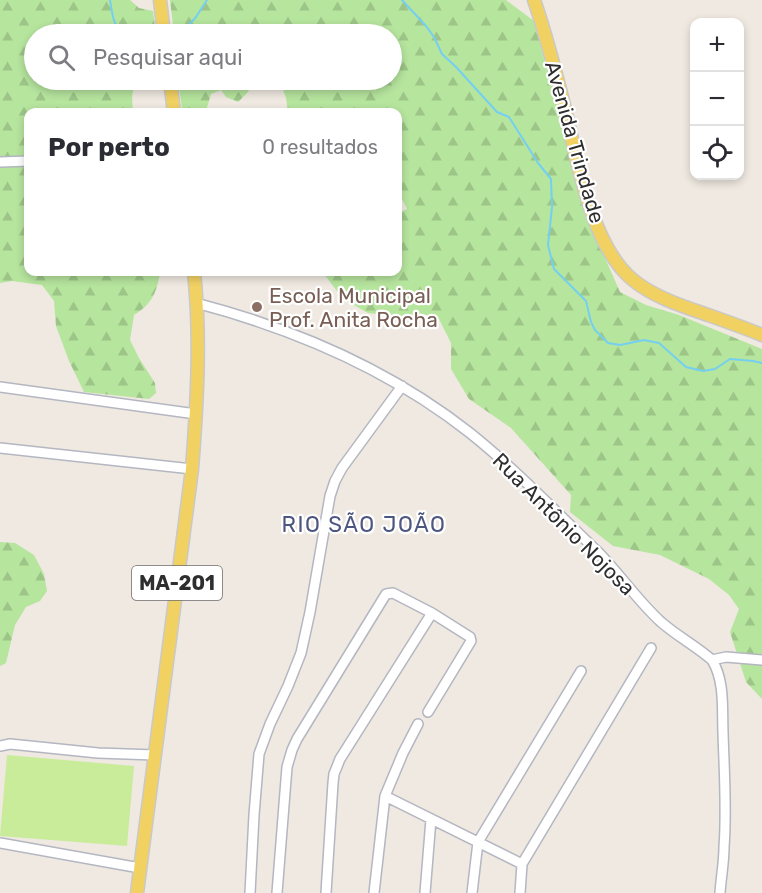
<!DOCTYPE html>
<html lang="pt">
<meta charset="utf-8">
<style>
:root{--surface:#fff;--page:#f7f7f7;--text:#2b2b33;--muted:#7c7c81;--line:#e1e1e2}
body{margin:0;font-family:Rubik,sans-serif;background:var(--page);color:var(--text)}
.controls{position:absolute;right:18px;top:18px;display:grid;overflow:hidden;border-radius:12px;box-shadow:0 3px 9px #0003}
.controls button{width:54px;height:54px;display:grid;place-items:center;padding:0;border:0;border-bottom:2px solid var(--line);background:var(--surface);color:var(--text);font:30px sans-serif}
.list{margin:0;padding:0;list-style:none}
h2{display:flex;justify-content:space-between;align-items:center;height:78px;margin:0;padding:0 24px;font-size:26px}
h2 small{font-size:20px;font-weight:400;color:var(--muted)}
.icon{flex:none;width:33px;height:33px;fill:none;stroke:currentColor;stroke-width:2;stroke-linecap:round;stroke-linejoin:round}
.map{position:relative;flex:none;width:762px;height:893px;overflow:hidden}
.search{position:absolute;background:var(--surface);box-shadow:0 3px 9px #0003;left:24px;top:24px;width:378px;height:66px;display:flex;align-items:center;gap:15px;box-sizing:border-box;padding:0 21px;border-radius:33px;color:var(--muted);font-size:22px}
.panel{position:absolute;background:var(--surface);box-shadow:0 3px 9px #0003;left:24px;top:108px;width:378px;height:168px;border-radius:12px}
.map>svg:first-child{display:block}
.forest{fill:url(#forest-firs)}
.pitch{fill:#c9ec9a}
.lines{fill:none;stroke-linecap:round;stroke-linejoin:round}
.stream{stroke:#75cff0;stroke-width:2}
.minor-casing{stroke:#b4b7c1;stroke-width:12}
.major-casing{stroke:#c9c9c9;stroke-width:15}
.minor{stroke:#fff;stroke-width:9}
.major{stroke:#f2d163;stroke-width:12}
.education-dot{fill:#8d6e63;stroke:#fff;stroke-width:2}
.labels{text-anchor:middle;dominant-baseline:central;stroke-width:4.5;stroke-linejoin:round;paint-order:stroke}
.shield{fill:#fff;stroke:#6d6d6d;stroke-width:1.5}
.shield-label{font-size:20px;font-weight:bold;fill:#2e2e2e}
.street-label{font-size:21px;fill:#2e2e2e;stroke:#fff}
.education-label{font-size:21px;fill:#785e54;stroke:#fff;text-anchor:start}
.neighbourhood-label{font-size:22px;letter-spacing:1.5px;fill:#4d5680;stroke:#fff}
</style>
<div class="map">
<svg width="762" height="893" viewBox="0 0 762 893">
<defs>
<pattern id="forest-firs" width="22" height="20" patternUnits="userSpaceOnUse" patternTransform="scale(1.5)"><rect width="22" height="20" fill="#b6e59e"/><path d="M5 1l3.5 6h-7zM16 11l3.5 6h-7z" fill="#9dc588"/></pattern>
</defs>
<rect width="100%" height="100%" fill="#efe9e1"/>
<path class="forest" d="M0,0H130L139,8L153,11L156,34H34V80H135L132,97L133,112H28V272H160C157,292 152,304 134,315L130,340L139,358L155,383L156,393L149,399L84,392L69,361L56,326L54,301L42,285L12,281L0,283Z
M170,0H506L534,21L587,217L620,292L646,305L679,315L762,349V699L746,682L730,632L739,609L729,595L709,579L660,555L613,546L570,512L571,495L511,428L469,399L451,369V343L439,319L423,314L404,317L368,313L343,299L324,274V272H398V213L407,209L398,191V112H288L286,98L281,84L265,80L254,83L247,93L238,102L226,97L221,90L211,94L206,111L204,112H187L182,109L178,80H392V34H174Z
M0,542L15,543L34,555L44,574L47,591L40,601L26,607L15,625L6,663L0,666Z"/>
<path class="pitch" d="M7,755L134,766L127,846L0,836Z"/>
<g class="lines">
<path class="stream" d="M110,0C112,12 113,26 123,34
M402,0L426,26L434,37L442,54L456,67L497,112L509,117L538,163L551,179L552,207L548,245L554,269L586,301L591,322L595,330L608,343L620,345L644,340L659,343L686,367L703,371L715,369L730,359L753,361L762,363
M181,34L196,17L207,0"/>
<g class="minor-casing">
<path id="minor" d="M0,162L28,161
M196,303C295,329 389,369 470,433C515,469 555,511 597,551C619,573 637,600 661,622C677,636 696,646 712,660C725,681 722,709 723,732C724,770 727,809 724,847C724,862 721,878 720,893
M0,387L196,414
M0,448L192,469
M712,660L726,657L762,660
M428,712L471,641L470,637L432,613
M0,746L10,744L98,753L155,755
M385,796L522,864
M0,843L140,868
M250,893L254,815L259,754L270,724L288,686L301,653L310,612L330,496L335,481L342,468L402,386
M277,893L287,767L292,750L297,739L386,594L393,593L432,613L340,759L334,774L333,783L326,893
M374,893L385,796L403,753L418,724
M425,893L431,819
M472,893L478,842L581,671
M520,893L522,864L651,648"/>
</g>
<g class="major-casing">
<path id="major" d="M160,0L164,34
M534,0C546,34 555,70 564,105C577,157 590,245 633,280C655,298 685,307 711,316C728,322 745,328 762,335
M170,80L174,112
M137,893L192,469C197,404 201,337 194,272"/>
</g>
<use href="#minor" class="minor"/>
<use href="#major" class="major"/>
</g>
<circle class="education-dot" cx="257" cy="307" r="6"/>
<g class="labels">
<rect class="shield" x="132" y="566" width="90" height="34" rx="4.5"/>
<g class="shield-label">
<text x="177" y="583">MA-201</text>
</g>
<g class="street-label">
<text transform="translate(575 142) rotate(74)">Avenida Trindade</text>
<text transform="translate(564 524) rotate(45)">Rua Antônio Nojosa</text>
</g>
<g class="education-label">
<text x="269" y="295">Escola Municipal<tspan x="269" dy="24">Prof. Anita Rocha</tspan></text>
</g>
<g class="neighbourhood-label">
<text x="364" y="524">RIO SÃO JOÃO</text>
</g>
</g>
</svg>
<div class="controls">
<button>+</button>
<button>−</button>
<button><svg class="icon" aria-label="locate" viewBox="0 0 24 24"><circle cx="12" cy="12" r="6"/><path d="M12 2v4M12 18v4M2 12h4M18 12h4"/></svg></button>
</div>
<div class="search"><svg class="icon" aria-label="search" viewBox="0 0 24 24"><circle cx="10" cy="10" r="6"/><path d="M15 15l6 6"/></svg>Pesquisar aqui</div>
<section class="panel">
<h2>Por perto<small>0 resultados</small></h2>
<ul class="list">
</ul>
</section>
</div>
